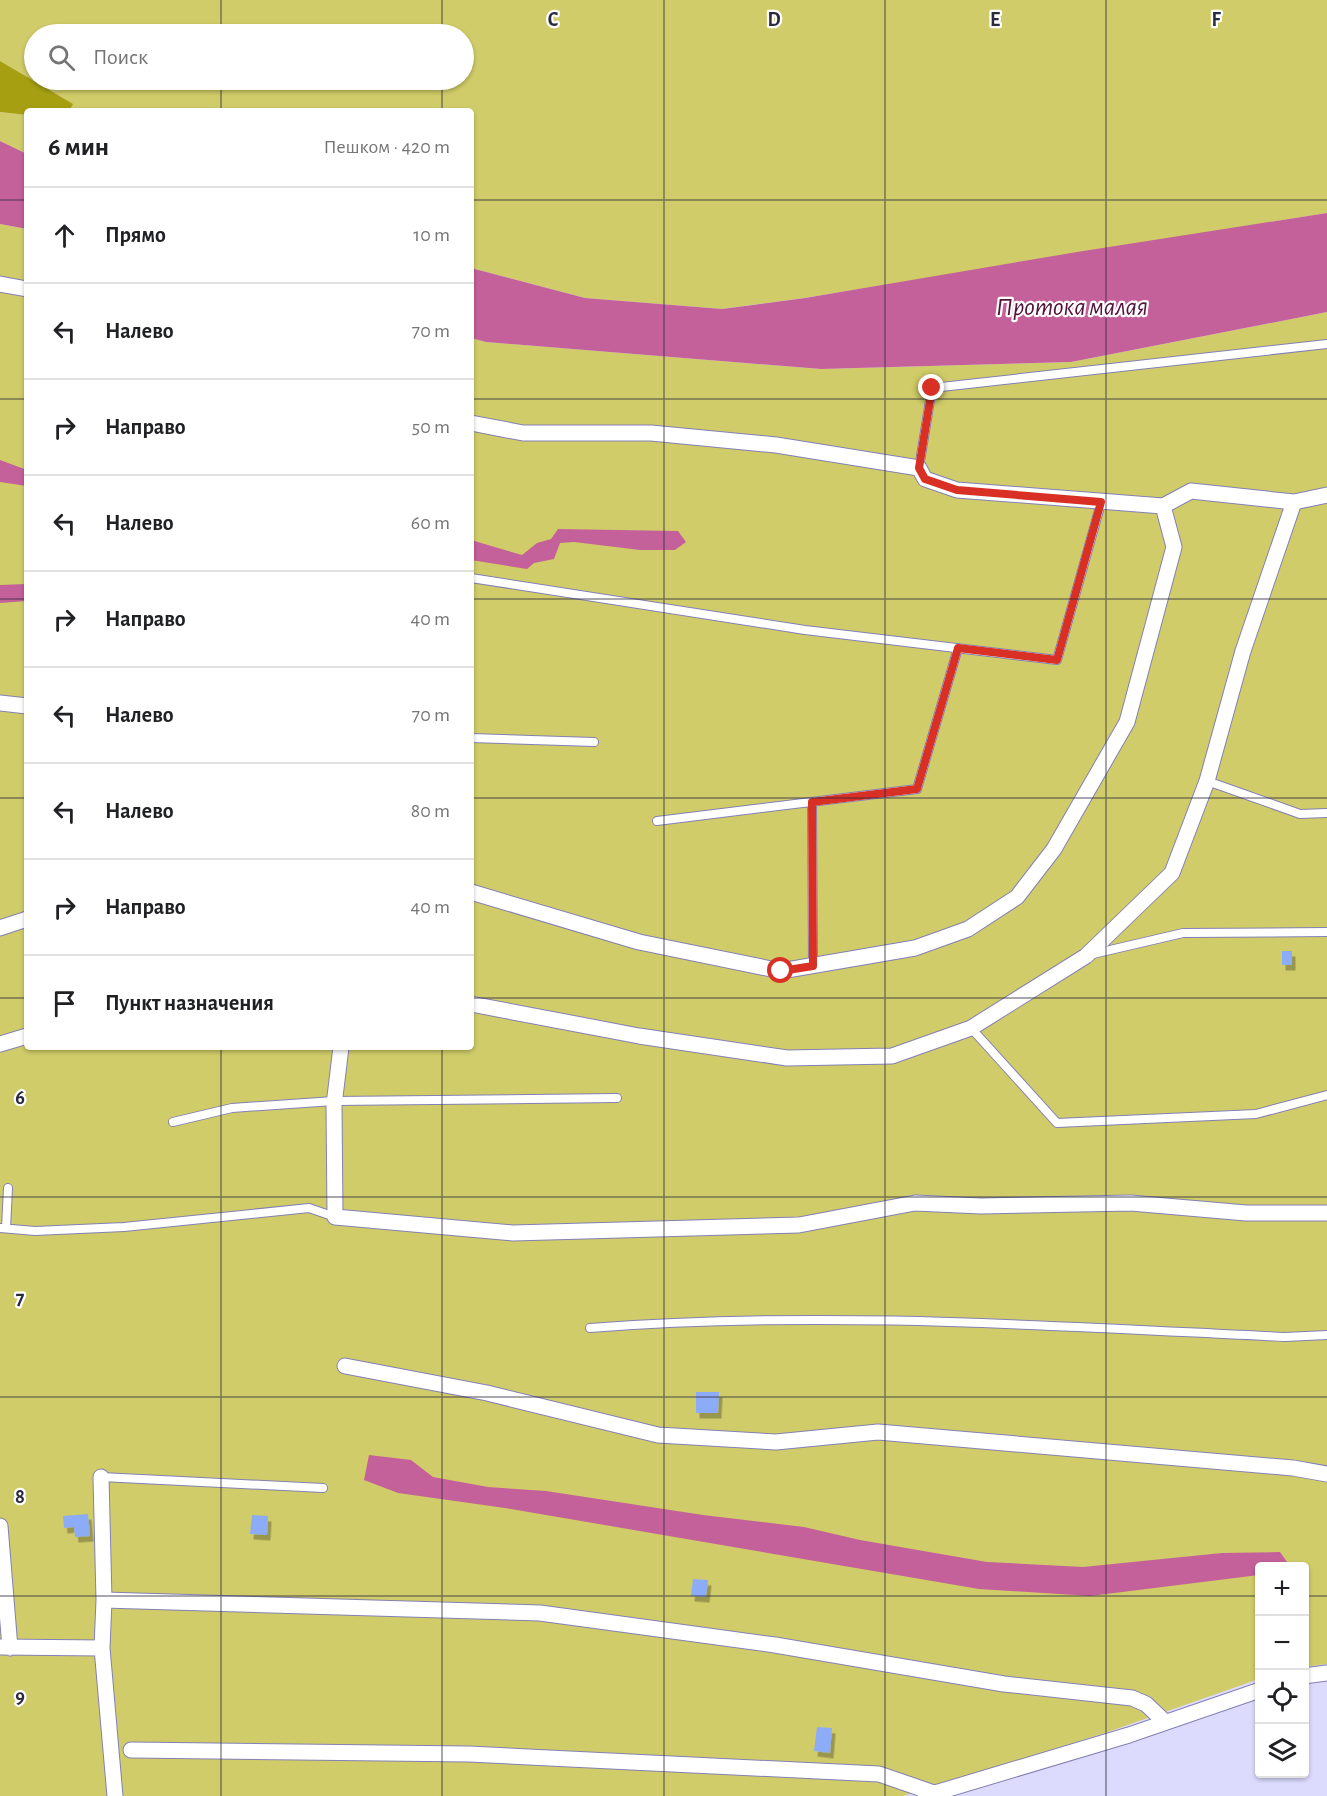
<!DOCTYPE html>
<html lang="ru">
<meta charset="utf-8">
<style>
:root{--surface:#fff;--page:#f6f6f6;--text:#202124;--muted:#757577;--line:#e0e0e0}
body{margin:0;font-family:"Alegreya Sans",sans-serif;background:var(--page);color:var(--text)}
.controls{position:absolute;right:18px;bottom:18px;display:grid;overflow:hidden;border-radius:6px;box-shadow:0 2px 4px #0004}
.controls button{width:54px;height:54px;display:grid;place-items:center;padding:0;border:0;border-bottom:2px solid var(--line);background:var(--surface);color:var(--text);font:30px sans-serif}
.stop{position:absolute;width:18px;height:18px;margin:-14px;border:4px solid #d93025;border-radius:50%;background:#fff}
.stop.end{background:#d93025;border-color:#fff;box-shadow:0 2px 6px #0008}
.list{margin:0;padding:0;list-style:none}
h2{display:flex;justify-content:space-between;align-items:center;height:78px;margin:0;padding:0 24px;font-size:26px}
h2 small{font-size:20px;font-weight:400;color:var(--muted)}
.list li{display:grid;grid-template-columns:39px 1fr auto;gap:18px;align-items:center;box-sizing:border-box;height:96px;padding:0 24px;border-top:2px solid var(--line)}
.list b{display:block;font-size:22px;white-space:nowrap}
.list em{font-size:20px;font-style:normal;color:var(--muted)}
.icon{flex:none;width:33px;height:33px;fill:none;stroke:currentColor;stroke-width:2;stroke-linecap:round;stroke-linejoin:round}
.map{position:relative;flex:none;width:1327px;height:1796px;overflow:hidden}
.search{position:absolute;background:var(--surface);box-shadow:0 2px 4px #0004;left:24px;top:24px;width:450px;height:66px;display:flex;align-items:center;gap:15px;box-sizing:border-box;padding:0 21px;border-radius:33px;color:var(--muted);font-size:22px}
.panel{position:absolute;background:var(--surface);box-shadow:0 2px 4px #0004;left:24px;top:108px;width:450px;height:942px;border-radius:6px}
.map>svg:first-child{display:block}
.green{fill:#d0cc69;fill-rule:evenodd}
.forest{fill:#a69f12}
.water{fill:#c5619a}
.building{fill:#8dacf7;filter:url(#shadow)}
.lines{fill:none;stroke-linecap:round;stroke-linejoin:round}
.lane-casing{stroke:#8480b5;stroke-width:10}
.street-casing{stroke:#8480b5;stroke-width:17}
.lane{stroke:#fff;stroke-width:8}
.street{stroke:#fff;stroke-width:15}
.route{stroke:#d93025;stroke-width:8}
.grid{fill:none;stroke:#2c2a40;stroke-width:1.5;stroke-opacity:0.55}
.labels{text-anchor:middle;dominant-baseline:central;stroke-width:4.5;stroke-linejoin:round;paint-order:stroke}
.water-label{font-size:26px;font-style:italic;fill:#53133b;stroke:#fff}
.grid-label{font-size:20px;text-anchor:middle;font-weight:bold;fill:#2c2a40;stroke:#fff;stroke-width:4.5;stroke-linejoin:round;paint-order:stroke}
</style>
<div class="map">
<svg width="1327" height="1796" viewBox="0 0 1327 1796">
<defs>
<filter id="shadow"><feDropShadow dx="3.5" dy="5.5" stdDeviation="0" flood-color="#0004"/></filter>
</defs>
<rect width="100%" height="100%" fill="#dcdbfe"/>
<path class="green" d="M0,0H1327V213L804,298L722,309L585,298L471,268V111H69L72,104L0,61ZM34,34H464V80H34Z
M0,112L27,115V154L0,141Z
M0,224L27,229V1047H471V338L486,342L821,369L1071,362L1327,312V1664L1305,1667L1304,1566H1260L1259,1679L1105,1733L903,1796H0Z"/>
<path class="forest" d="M0,61L73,104L69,111H27V115L0,112Z"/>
<path class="water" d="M0,141L27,154V229L0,224Z
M1327,213V312L1071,362L821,369L486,342L471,338V268L585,298L722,309L805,298L1077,252Z
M0,460L27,470V486L0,482Z
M558,529L678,531L686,542L675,550H640L574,542L560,543L554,559L534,563L527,569L471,560V540L522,555L537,543L551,539Z
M27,584V601L0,603V585Z
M369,1455L411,1460L433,1477L488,1487L546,1491L703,1515L804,1527L860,1540L987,1562L1083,1567L1222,1553L1280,1552L1287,1562L1278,1566H1260L1259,1575L1090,1596L979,1589L505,1508L398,1493L364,1480Z"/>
<path class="building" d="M1282,951H1292V965H1282Z
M696,1392H719L718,1413H696Z
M88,1514L90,1536L75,1537L74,1527L64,1528L63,1516Z
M252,1515L268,1516L267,1535L250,1534Z
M693,1579L708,1580L706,1597L691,1596Z
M817,1727L832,1728L830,1753L814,1751Z"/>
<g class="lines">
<g class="lane-casing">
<path id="lane" d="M919,468L932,388L1327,344
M471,578L805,630L1057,660L1101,503
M471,738L594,742
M1207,781L1300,814L1327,813
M812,802L813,965
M657,821L917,789L958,648
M1093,954L1183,933L1327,932
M971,1028L1057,1123L1256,1114L1327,1095
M173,1122L232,1108L334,1101L617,1098
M0,1228L35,1231L124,1227L309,1208L335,1217
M6,1228L8,1188
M590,1328C822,1310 1053,1326 1285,1337L1327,1335
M101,1477L323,1488"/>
</g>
<g class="street-casing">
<path id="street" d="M0,284L27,289
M471,423L523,433H651L776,445L919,468L925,479L957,490L1163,506L1191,491L1294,502L1327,495
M0,703L27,706
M471,892L639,942L781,971L915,948L968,929L1017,897L1054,849L1127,722L1174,547L1163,506
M0,928L27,919
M471,1004L639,1036L787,1058L892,1056L971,1028L1086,956L1172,873L1207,781L1243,651L1294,502
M0,1044L27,1036
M341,1047L334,1105L335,1217L513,1233L799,1225L915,1203L981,1206L1131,1203L1246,1213H1327
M345,1366L487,1393L658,1435L776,1442L878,1432L1293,1468L1327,1474
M101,1477L104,1600L102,1648L115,1796
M0,1526L10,1648
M104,1600L540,1613L775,1645L1004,1684L1132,1698L1146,1704L1165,1722
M0,1647L102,1648
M1304,1676L1327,1673
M131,1750L469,1754L879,1774L934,1793
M925,1796L1129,1735L1260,1690"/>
</g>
<use href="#lane" class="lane"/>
<use href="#street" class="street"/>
</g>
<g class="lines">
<path class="route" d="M781,971L813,966L812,802L917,789L958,648L1057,660L1101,502L957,490L925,479L919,468L932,388"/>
</g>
<path class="grid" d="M221,0V34M442,0V34M664,0V1796M885,0V1796M1106,0V1796M221,80V111M442,80V111M0,200H27M471,200H1327M0,399H27M471,399H1327M0,599H27M471,599H1327M0,798H27M471,798H1327M0,998H27M471,998H1327M221,1047V1796M442,1047V1796M0,1197H1327M0,1397H1327M0,1596H1260M1304,1596H1327"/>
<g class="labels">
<g class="water-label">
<text x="1072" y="307">Протока малая</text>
</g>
</g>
<g class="grid-label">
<text x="553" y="26">C</text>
<text x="774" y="26">D</text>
<text x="995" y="26">E</text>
<text x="1216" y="26">F</text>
<text x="20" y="1104">6</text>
<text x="20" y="1304">7</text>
<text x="20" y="1503">8</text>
<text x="20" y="1703">9</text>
</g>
</svg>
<div class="controls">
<button>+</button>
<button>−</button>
<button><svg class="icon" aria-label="locate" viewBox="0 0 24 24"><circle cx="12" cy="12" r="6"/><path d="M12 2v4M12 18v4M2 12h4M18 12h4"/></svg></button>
<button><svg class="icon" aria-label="layers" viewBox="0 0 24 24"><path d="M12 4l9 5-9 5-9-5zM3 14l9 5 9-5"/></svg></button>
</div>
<div class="stop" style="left:781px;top:971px"></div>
<div class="stop end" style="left:932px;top:388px"></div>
<div class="search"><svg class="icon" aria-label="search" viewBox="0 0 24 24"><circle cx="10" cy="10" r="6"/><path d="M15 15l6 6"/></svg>Поиск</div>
<section class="panel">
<h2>6 мин<small>Пешком · 420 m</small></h2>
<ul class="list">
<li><svg class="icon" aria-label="ahead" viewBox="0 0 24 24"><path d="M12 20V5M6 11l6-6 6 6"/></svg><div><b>Прямо</b></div><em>10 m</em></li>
<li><svg class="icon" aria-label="left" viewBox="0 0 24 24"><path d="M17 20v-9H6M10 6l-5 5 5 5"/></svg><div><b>Налево</b></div><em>70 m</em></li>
<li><svg class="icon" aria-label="right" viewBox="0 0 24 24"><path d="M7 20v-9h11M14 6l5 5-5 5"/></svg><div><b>Направо</b></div><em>50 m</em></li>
<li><svg class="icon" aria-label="left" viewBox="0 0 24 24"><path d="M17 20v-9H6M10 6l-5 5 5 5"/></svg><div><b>Налево</b></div><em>60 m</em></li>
<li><svg class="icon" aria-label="right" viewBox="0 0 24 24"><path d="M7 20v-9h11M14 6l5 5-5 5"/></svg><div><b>Направо</b></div><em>40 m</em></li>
<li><svg class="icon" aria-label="left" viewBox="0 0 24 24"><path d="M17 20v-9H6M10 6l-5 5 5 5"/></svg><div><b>Налево</b></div><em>70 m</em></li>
<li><svg class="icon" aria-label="left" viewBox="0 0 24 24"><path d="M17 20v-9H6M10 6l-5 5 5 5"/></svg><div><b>Налево</b></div><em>80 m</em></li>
<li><svg class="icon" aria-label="right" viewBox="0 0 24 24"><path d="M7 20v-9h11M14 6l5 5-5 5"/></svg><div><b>Направо</b></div><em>40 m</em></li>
<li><svg class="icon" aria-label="arrive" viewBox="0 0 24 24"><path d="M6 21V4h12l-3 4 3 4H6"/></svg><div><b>Пункт назначения</b></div></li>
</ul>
</section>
</div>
